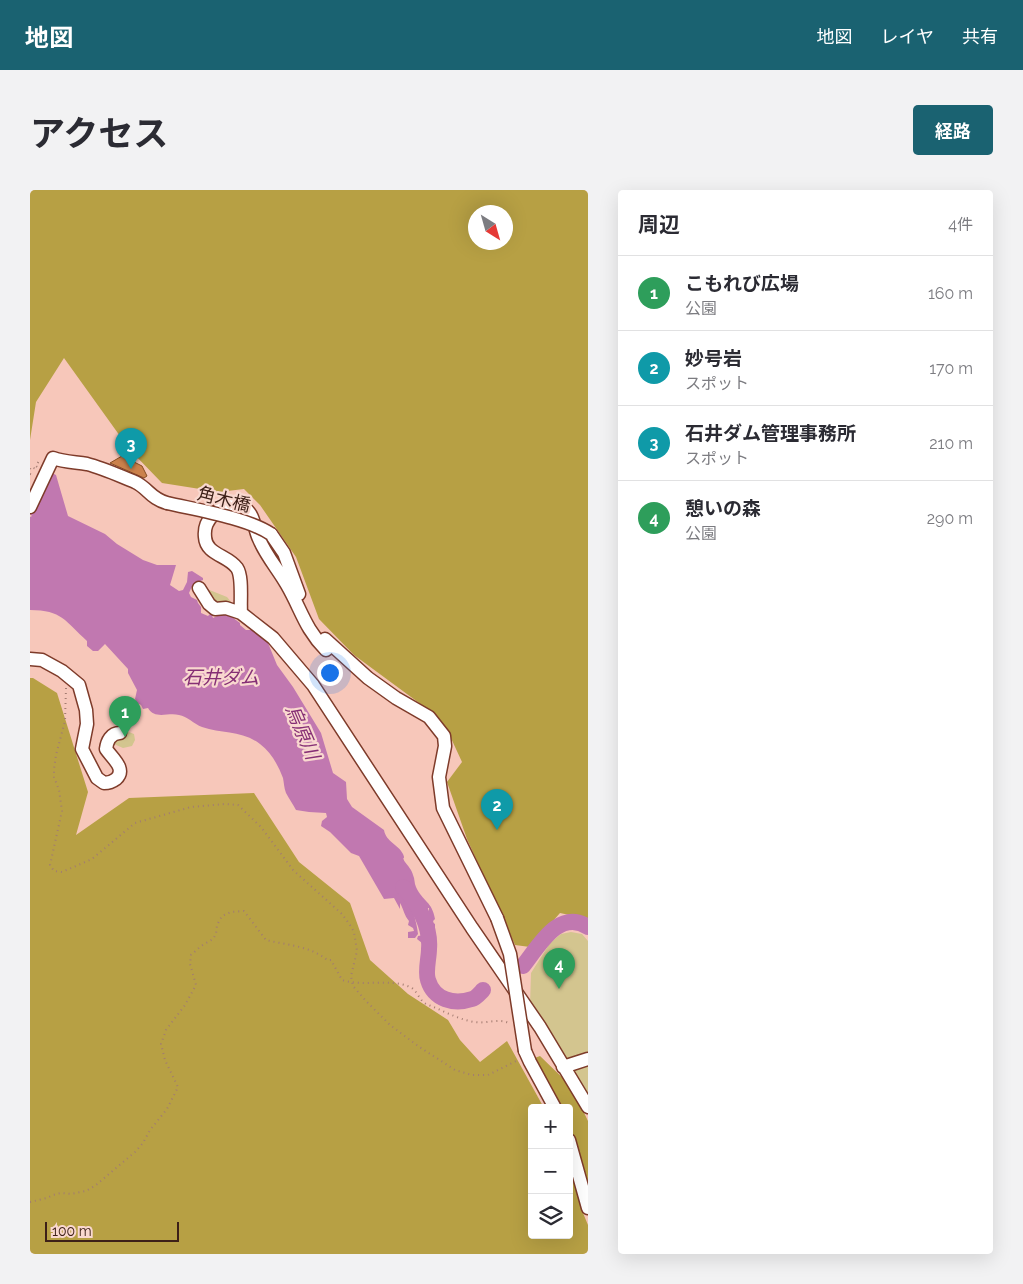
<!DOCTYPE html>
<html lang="ja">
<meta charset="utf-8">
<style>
:root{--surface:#fff;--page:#f2f2f3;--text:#2b2b33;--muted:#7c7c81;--line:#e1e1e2;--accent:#1a6271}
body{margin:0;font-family:Raleway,"Noto Sans JP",sans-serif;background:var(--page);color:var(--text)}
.controls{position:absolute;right:15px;bottom:15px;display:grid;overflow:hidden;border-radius:5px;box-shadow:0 5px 20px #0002}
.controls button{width:45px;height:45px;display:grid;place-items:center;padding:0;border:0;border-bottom:1px solid var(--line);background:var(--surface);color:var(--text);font:25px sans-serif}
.compass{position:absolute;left:438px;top:15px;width:45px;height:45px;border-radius:50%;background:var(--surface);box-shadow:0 5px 20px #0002;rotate:143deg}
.scale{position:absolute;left:15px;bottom:12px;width:134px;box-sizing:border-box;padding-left:5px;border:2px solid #3d2018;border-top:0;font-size:14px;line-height:18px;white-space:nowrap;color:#3d2018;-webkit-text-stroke:4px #f9d8cf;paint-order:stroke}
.you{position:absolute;left:299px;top:482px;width:18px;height:18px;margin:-12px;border:4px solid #fff;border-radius:50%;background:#1a73e8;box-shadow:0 0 0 8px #1a73e833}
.badge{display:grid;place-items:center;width:32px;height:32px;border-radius:50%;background:var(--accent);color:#fff;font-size:16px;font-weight:700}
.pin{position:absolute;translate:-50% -41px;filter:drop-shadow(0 1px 2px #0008)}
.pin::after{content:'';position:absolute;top:26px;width:18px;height:15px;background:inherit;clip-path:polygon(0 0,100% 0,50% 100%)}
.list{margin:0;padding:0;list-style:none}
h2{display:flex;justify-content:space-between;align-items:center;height:65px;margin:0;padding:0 20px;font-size:21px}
h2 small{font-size:16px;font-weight:400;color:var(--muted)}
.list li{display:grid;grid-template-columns:32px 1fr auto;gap:15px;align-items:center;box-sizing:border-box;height:75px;padding:0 20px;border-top:1px solid var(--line)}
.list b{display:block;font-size:19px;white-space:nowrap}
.list p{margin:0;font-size:16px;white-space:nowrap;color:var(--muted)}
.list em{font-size:16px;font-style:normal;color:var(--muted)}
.icon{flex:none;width:28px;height:28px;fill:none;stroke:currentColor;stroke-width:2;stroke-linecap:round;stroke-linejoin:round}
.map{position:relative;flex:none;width:558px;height:1064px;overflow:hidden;border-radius:5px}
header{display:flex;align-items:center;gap:30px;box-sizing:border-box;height:70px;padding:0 25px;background:var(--accent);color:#fff}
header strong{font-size:24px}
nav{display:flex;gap:28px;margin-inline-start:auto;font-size:18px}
.intro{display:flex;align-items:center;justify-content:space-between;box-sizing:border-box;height:120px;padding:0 30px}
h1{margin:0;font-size:35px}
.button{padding:12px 22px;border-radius:5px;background:var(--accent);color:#fff;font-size:18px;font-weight:700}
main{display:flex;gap:30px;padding:0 30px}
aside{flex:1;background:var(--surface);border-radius:5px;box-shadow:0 5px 20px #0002}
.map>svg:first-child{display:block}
.green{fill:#d3c58f}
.forest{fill:#b7a044;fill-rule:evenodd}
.water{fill:#c178b0}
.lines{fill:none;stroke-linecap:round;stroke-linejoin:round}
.river{stroke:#c178b0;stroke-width:16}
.building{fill:#cb814b;stroke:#864d20}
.minor-casing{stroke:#7e3b2a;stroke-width:15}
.path{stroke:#a37c71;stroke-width:2;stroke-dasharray:1 4;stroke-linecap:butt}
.minor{stroke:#fff;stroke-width:12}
.minor-bridge-casing{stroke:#7e3b2a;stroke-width:15;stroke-linecap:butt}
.minor-bridge{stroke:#fff;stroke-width:12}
.labels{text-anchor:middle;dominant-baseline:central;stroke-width:4.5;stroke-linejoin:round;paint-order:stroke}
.street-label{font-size:18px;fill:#3d2018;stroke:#f9d8cf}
.water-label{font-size:19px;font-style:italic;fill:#862f75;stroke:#f9d8cf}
</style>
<header>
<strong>地図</strong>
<nav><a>地図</a><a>レイヤ</a><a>共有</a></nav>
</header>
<div class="intro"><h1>アクセス</h1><a class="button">経路</a></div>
<main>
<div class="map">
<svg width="558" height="1064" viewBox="0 0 558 1064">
<rect width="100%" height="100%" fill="#f7c7ba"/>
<path class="green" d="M172,397L197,407L202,413L221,426L216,434L198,421L184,423Z
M91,539L104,544L105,550L102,556L93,558L84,554L83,549Z
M541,742L552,744L558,751V866L539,869L534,867L500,815L501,783L520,753L531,744Z
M558,873V908L542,881Z"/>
<path class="forest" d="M0,0H558V729L530,723L500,757L485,755L437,649L417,592L432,572L420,546L400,521L324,465L289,429L266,367L230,315L214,299L189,302L132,293L100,260L34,168L6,212L0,250ZM446,22H476V52H446Z
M0,488H3L27,503L58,602L46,645L99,608L224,603L269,672L320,713L340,770L378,804L418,830L430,850L450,872L477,851L514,918H502V1045H539V977L553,1023L558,1035V1064H0Z
M510,866L541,896L558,931V1005L539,936V918H530L502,869Z"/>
<path class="water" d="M20,282L26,285L38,326L75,344L87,354L113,370L127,375H146L140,395L149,401L153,400L157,392L158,382L162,381L173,388V390L163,394L159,403L161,407L167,410L168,413L171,417V423L178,426L180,424L182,425L183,428L193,423L194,421L210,433V435L216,440H221L230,445L238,453L247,475L263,497L291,543L303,583L316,592L317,609L322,617L354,640C356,652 368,654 373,664C376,671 371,665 375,672C378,676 382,680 383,685C385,689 384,693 386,697C393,712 402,711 405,729L402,732L405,734V741L403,743L404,746L402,747L403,749L397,747L396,753H392L387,749L388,746L394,745L390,742L391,739L399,742L398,739L401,733L398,728L399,718H398L394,735L386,723L391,715L382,713C383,724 387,733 388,744L385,748H378V742L384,741L383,738L378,735L379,731C374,725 374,720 370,713V719L364,708L354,709L329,666L321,663L300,642L291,636L292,631L297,627L296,623L279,622L266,620C263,614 259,609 256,603C254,598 254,593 253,588C248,575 241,562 230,554C212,540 192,544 172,537C164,534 157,526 149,525C138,522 125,530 118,518L113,519L111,515L107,513L105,509L107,500L98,483V479L75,454L68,461H63L57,456V451C35,431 32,420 0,420V327L2,326L0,324L7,309L12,307Z"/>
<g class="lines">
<path class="river" d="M373,697C388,713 401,737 399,759C399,768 395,782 398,790C404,810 424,815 442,809C446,808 450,803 453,800
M493,776C509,756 529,718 558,737"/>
</g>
<path class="building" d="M92,266L112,276L117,286L114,288L80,273Z"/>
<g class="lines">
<g class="minor-casing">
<path id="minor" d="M0,317L23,268C34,272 45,272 57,274C73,278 90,286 105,292C118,298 121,309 137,313
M241,344L254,363L269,404
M169,398L179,414L185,419L196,418L211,423
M295,449L338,488L366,508L399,527L414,546L415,556L409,587L413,618L467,728
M301,455L296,460C275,439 271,419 257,395C248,379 236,366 229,349C224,339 225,326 215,318C206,311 192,316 184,324C177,331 174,337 175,347C176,365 198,365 207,378C213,387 210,411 211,423L243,448L283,495L442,738L510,837L558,917
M0,469L12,470L32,481L49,495L56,520L57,534L52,559L67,588L74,593C78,593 82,592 86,589C97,579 82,568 76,559C77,551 81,543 90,543
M495,861L500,872L525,918
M533,877L558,869
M539,950L558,1018"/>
</g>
<path class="path" d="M7,277L6,276L10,269
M0,279L1,277L6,279
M0,284L2,285L0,286
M36,498L35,531L26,565L24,579V587L29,600L32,621L20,675L24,681L32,682L62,669L105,633L161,617L195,614L208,615L231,637L263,680L312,724L320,735L324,742L327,761L321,786L323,796L336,811L360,835L388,856L425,880L442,885H458L488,870
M0,1012L17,1008L23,1005L31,1003L41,1004L56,1001L66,995L105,962L113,953L120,940L137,919L148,897L135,870L131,854L136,840L155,815L166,795L160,774L161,765L171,756L183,749L186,744L187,735L192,726L201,722L214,721L236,750C256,755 281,756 297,770H301L312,790C334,797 359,788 380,797C387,800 389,810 396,814C412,820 427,829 444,832C456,834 468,828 479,833"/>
<use href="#minor" class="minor"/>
<g class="minor-bridge-casing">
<path id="minor-bridge" d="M137,313C167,320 217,328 241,344
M467,728L480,764L495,861"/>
</g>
<use href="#minor-bridge" class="minor-bridge"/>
</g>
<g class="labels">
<g class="street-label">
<text transform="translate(194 309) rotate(14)">角木橋</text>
</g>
<g class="water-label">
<text x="191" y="487">石井ダム</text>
<text transform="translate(273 542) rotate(67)">烏原川</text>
</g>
</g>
</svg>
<div class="controls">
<button>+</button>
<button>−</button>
<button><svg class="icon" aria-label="layers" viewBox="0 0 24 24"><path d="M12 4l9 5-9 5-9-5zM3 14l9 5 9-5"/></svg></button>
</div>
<svg class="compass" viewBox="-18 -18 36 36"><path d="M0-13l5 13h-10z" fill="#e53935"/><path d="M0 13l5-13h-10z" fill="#7c7c81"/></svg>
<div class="scale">100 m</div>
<div class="you"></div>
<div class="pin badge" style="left:95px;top:547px;background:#2e9e5b">1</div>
<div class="pin badge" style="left:467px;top:640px;background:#0f9aa8">2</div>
<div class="pin badge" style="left:101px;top:279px;background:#0f9aa8">3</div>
<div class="pin badge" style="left:529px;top:799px;background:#2e9e5b">4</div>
</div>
<aside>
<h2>周辺<small>4件</small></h2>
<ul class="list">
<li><span class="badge" style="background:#2e9e5b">1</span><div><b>こもれび広場</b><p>公園</p></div><em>160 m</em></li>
<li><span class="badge" style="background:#0f9aa8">2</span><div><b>妙号岩</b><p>スポット</p></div><em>170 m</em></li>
<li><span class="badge" style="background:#0f9aa8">3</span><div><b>石井ダム管理事務所</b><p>スポット</p></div><em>210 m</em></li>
<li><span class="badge" style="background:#2e9e5b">4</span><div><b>憩いの森</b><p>公園</p></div><em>290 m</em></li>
</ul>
</aside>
</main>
